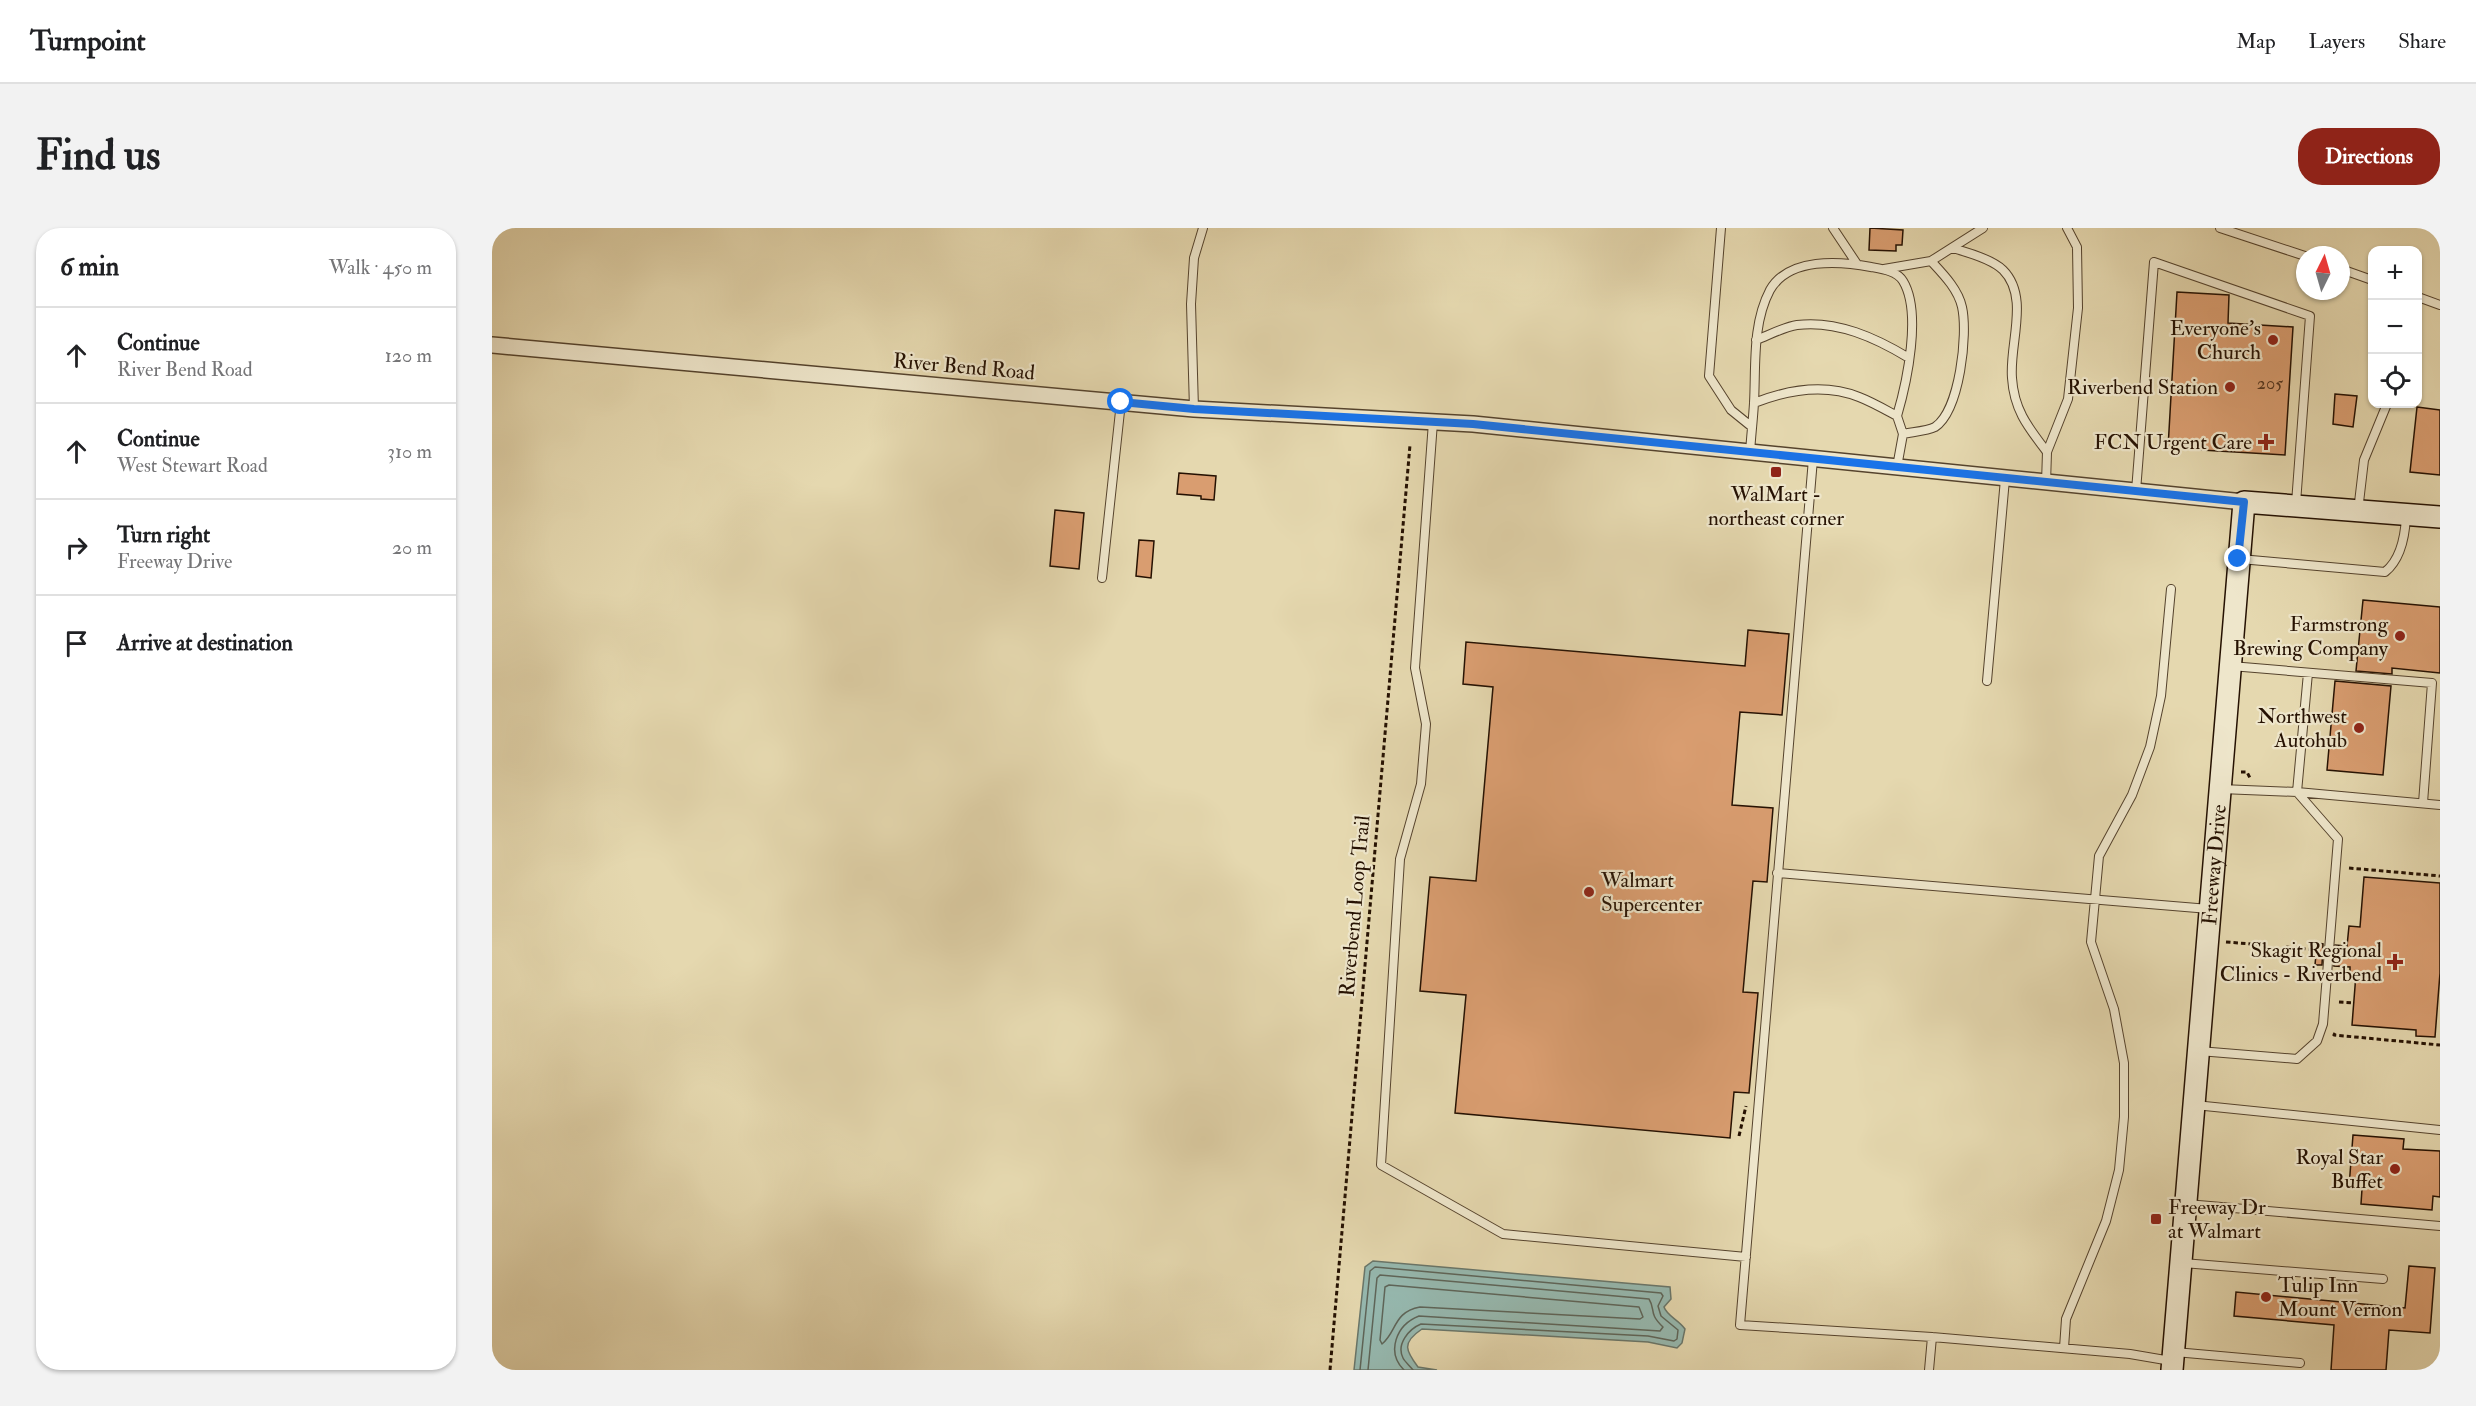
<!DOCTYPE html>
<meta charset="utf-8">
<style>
:root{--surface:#fff;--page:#f2f2f2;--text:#202124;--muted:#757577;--line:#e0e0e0;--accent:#8f2418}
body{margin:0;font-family:"IM FELL Double Pica",serif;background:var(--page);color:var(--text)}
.controls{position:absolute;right:18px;top:18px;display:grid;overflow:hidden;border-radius:12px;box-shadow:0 2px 4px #0004}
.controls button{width:54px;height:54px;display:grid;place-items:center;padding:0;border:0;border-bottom:2px solid var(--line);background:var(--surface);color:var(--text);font:30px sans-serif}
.compass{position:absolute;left:1804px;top:18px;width:54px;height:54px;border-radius:50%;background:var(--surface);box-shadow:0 2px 4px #0004;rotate:5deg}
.stop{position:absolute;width:18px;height:18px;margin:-14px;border:4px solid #1a73e8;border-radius:50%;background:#fff}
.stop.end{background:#1a73e8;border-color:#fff;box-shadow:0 2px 6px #0008}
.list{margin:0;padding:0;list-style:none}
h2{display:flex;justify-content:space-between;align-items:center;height:78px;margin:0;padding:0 24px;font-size:26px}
h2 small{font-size:20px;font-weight:400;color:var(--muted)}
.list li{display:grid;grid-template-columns:39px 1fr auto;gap:18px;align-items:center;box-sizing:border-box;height:96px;padding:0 24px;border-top:2px solid var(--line)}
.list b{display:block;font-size:22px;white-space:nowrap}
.list p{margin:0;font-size:20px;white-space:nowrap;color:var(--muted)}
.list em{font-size:20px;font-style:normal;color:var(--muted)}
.icon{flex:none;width:33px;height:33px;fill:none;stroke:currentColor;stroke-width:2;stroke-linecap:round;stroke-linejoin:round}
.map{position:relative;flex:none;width:1948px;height:1142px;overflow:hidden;border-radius:24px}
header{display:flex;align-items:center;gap:36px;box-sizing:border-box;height:84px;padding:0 30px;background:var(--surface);border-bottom:2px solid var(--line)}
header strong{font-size:28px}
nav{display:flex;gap:33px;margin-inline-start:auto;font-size:21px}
.intro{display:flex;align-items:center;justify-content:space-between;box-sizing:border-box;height:144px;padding:0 36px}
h1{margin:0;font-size:42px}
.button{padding:15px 27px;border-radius:24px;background:var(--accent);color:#fff;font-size:21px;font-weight:700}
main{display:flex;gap:36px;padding:0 36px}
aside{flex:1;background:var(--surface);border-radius:24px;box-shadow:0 2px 4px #0004}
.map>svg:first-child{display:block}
.water{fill:#96b9b0;stroke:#69766a;stroke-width:1.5}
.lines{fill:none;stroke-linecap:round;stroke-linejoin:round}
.shore{stroke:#5e6559;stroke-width:1.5}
.building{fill:#d99d70;stroke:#251102;stroke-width:1.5}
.lane-casing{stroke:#55432d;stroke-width:10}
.street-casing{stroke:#55432d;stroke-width:18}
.secondary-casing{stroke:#251102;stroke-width:24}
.path{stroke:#251102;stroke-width:3;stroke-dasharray:4.5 3;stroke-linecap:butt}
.lane{stroke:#eee6cb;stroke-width:8}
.street{stroke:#eee6cb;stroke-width:15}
.secondary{stroke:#eee6cb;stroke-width:21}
.route{stroke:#1a73e8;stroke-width:8}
.poi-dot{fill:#8f2418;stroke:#eee6cb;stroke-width:2}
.labels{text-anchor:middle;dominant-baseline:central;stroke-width:4.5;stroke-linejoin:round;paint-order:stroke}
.number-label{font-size:18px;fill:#52341e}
.poi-label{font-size:21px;fill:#251102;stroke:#eee6cb;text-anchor:end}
.street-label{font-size:21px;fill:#251102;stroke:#eee6cb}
</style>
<header>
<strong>Turnpoint</strong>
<nav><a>Map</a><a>Layers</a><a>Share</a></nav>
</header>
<div class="intro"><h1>Find us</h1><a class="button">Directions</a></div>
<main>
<aside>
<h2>6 min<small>Walk · 450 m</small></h2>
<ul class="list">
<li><svg class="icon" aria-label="ahead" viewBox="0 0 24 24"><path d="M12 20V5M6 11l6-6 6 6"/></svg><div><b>Continue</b><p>River Bend Road</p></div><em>120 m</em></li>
<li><svg class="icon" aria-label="ahead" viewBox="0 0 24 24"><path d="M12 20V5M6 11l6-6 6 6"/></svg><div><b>Continue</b><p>West Stewart Road</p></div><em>310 m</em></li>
<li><svg class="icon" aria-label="right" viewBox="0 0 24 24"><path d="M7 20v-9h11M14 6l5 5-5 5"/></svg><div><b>Turn right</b><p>Freeway Drive</p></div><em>20 m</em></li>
<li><svg class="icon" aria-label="arrive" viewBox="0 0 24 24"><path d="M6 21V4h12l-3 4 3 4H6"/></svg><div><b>Arrive at destination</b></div></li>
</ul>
</aside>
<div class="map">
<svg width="1948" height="1142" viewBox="0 0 1948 1142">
<rect width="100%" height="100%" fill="#e5d8af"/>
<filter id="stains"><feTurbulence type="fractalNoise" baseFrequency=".00333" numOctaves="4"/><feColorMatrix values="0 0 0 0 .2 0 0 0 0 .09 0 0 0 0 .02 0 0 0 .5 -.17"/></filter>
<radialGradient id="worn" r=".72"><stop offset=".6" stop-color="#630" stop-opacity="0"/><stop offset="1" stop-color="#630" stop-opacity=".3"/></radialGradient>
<path class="water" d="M881,1033L1178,1059L1179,1071L1172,1079C1175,1088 1187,1092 1193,1101L1190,1115L1185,1120L1156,1114L930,1101C909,1115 914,1123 926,1139L945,1142H862L873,1039Z"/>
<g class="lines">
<path class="shore" d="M897,1057L1147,1079L1151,1089L1148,1091L928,1079C901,1084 905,1104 890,1116L888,1112L893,1059Z
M868,1142L878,1043L883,1039L1169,1065L1171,1068L1166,1078L1169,1088L1186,1102L1185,1111L1182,1113L1156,1108L929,1096C917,1101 904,1116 911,1130C913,1134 918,1138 921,1142
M876,1142L885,1050L888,1047L1157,1071C1164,1082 1156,1085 1171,1099L1168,1103L927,1088C904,1097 894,1124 912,1142"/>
</g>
<path class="building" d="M1378,0L1411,2L1410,17H1404V23L1377,22Z
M1685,64L1737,67L1736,95L1801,99L1793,227L1676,220Z
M1843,166L1865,168L1861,199L1841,196Z
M1925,179L1948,182V247L1918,244Z
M687,245L724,248L722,272L709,271V268L685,266Z
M563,282L592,285L587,341L558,338Z
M647,312L662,313L659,350L644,348Z
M1871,372L1948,379V445L1900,440V446L1864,443Z
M1256,402L1297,406L1290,487L1248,484L1240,577L1281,580L1275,654L1261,653L1251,764L1266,765L1257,865L1242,864L1238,910L963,885L974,767L928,763L938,649L984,653L1001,459L971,456L974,414L1253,438Z
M1843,453L1899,458L1891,547L1835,542Z
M1872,649L1948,655V745L1943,809L1924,808V802L1860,797L1864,746H1858V739L1842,738L1843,717L1855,718L1857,698L1868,699Z
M1825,715L1831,716L1830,737H1823Z
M1861,907L1912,911L1911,921L1948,923V969L1941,968L1940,982L1869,976L1870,961L1857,959Z
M1917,1038L1943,1040L1938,1105L1897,1102L1894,1142H1839L1842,1097L1742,1088L1744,1064L1913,1080Z"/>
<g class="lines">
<g class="lane-casing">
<path id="lane" d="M1229,0L1217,148L1239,182L1260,199
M1341,0L1365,36
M1728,0L1813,28
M1460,20C1475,24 1500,31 1511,42C1538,69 1517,116 1520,150C1522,182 1536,199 1555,224
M1392,41L1439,33L1491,0
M1849,41L1880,52
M1926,69L1948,77
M1264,112C1277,107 1292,99 1305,97C1345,92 1384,110 1417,130
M1262,175C1295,162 1332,155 1367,169C1380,174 1392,181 1405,188L1411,206
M702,181L699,76L702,30L711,0
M941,194L923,440L934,496L929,556L908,631L889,937L1011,1006L1254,1029
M1258,225C1259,208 1261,192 1262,175C1264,138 1260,96 1278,62C1297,29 1348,33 1379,39C1390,41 1405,43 1411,53C1430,84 1415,154 1405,188
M1321,231L1248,1097L1440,1109L1638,1126L1679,1133
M1405,239L1411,206C1420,204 1435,203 1443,199C1468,182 1476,106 1470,79C1466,61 1451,46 1439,33
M1554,255L1555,224L1576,171L1586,80L1585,19L1575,0
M1644,263L1662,34L1818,88L1804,275
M1866,283L1872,232L1895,176
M1748,331L1893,344C1908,332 1913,308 1914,289
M610,350L629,174
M1739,438L1940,455L1931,575
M1495,453L1513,251
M1729,561L1805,564L1948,577
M1285,645L1717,681
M1707,823L1805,831L1825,813L1831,796L1846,611L1805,564L1816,445
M1703,877L1948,902
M1695,976L1948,998
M1691,1035L1891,1051
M1572,1120L1574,1091L1614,993L1627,942L1632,889V835L1622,781L1599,714L1607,628L1640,567L1658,519L1669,468L1679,361
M1683,1124L1808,1135
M1437,1142L1440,1109"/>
</g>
<g class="street-casing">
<path id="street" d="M0,117L702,181L981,196L1752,274"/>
</g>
<g class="secondary-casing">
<g id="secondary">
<path id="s1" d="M1680,1142L1752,274L1948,289"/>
</g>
</g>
<path class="path" d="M1749,544H1755L1758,550
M1857,640L1948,648
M1734,714L1771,717
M1794,719L1825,722
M1847,774L1862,775
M1843,805L1842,807L1948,817
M1247,908L1254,878
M838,1142L918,217"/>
<use href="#lane" class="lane"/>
<use href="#street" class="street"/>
<use href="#secondary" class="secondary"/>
</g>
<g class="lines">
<path class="route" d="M629,174L702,181L981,196L1752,274L1746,331"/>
</g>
<g class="poi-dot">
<circle cx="1781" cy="112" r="6"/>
<circle cx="1738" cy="159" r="6"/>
<path d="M1771 205h6v6h6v6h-6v6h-6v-6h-6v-6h6z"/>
<rect x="1278" y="238" width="12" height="12" rx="3"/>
<circle cx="1908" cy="408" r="6"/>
<circle cx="1867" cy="500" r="6"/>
<circle cx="1097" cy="664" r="6"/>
<path d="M1900 725h6v6h6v6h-6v6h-6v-6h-6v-6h6z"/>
<circle cx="1903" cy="941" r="6"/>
<rect x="1658" y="985" width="12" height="12" rx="3"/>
<circle cx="1774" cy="1069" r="6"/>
</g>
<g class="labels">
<g class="number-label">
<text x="1778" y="155">205</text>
</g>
<g class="poi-label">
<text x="1769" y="100">Everyone's<tspan x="1769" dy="24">Church</tspan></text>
<text x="1726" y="159">Riverbend Station</text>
<text x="1760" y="214">FCN Urgent Care</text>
<text x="1284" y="266" text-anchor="middle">WalMart -<tspan x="1284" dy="24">northeast corner</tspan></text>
<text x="1896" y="396">Farmstrong<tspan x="1896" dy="24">Brewing Company</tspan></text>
<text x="1855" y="488">Northwest<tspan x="1855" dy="24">Autohub</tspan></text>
<text x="1109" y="652" text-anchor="start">Walmart<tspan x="1109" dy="24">Supercenter</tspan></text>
<text x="1890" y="722">Skagit Regional<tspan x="1890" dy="24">Clinics - Riverbend</tspan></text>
<text x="1891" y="929">Royal Star<tspan x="1891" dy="24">Buffet</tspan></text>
<text x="1676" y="979" text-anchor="start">Freeway Dr<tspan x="1676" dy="24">at Walmart</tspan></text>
<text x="1786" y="1057" text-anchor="start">Tulip Inn<tspan x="1786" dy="24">Mount Vernon</tspan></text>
</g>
<g class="street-label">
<text transform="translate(472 139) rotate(5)">River Bend Road</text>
<text stroke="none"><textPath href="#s1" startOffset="507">Freeway Drive</textPath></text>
<text transform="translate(863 678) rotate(-85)">Riverbend Loop Trail</text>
</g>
</g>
<rect width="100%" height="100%" filter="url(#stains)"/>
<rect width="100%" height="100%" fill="url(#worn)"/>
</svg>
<div class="controls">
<button>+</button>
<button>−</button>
<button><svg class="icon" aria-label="locate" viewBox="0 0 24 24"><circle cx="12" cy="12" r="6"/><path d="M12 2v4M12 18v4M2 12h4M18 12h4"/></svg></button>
</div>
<svg class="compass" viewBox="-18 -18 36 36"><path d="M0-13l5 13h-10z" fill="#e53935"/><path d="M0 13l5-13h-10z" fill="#757577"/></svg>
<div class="stop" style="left:629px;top:174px"></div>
<div class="stop end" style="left:1746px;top:331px"></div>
</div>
</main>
